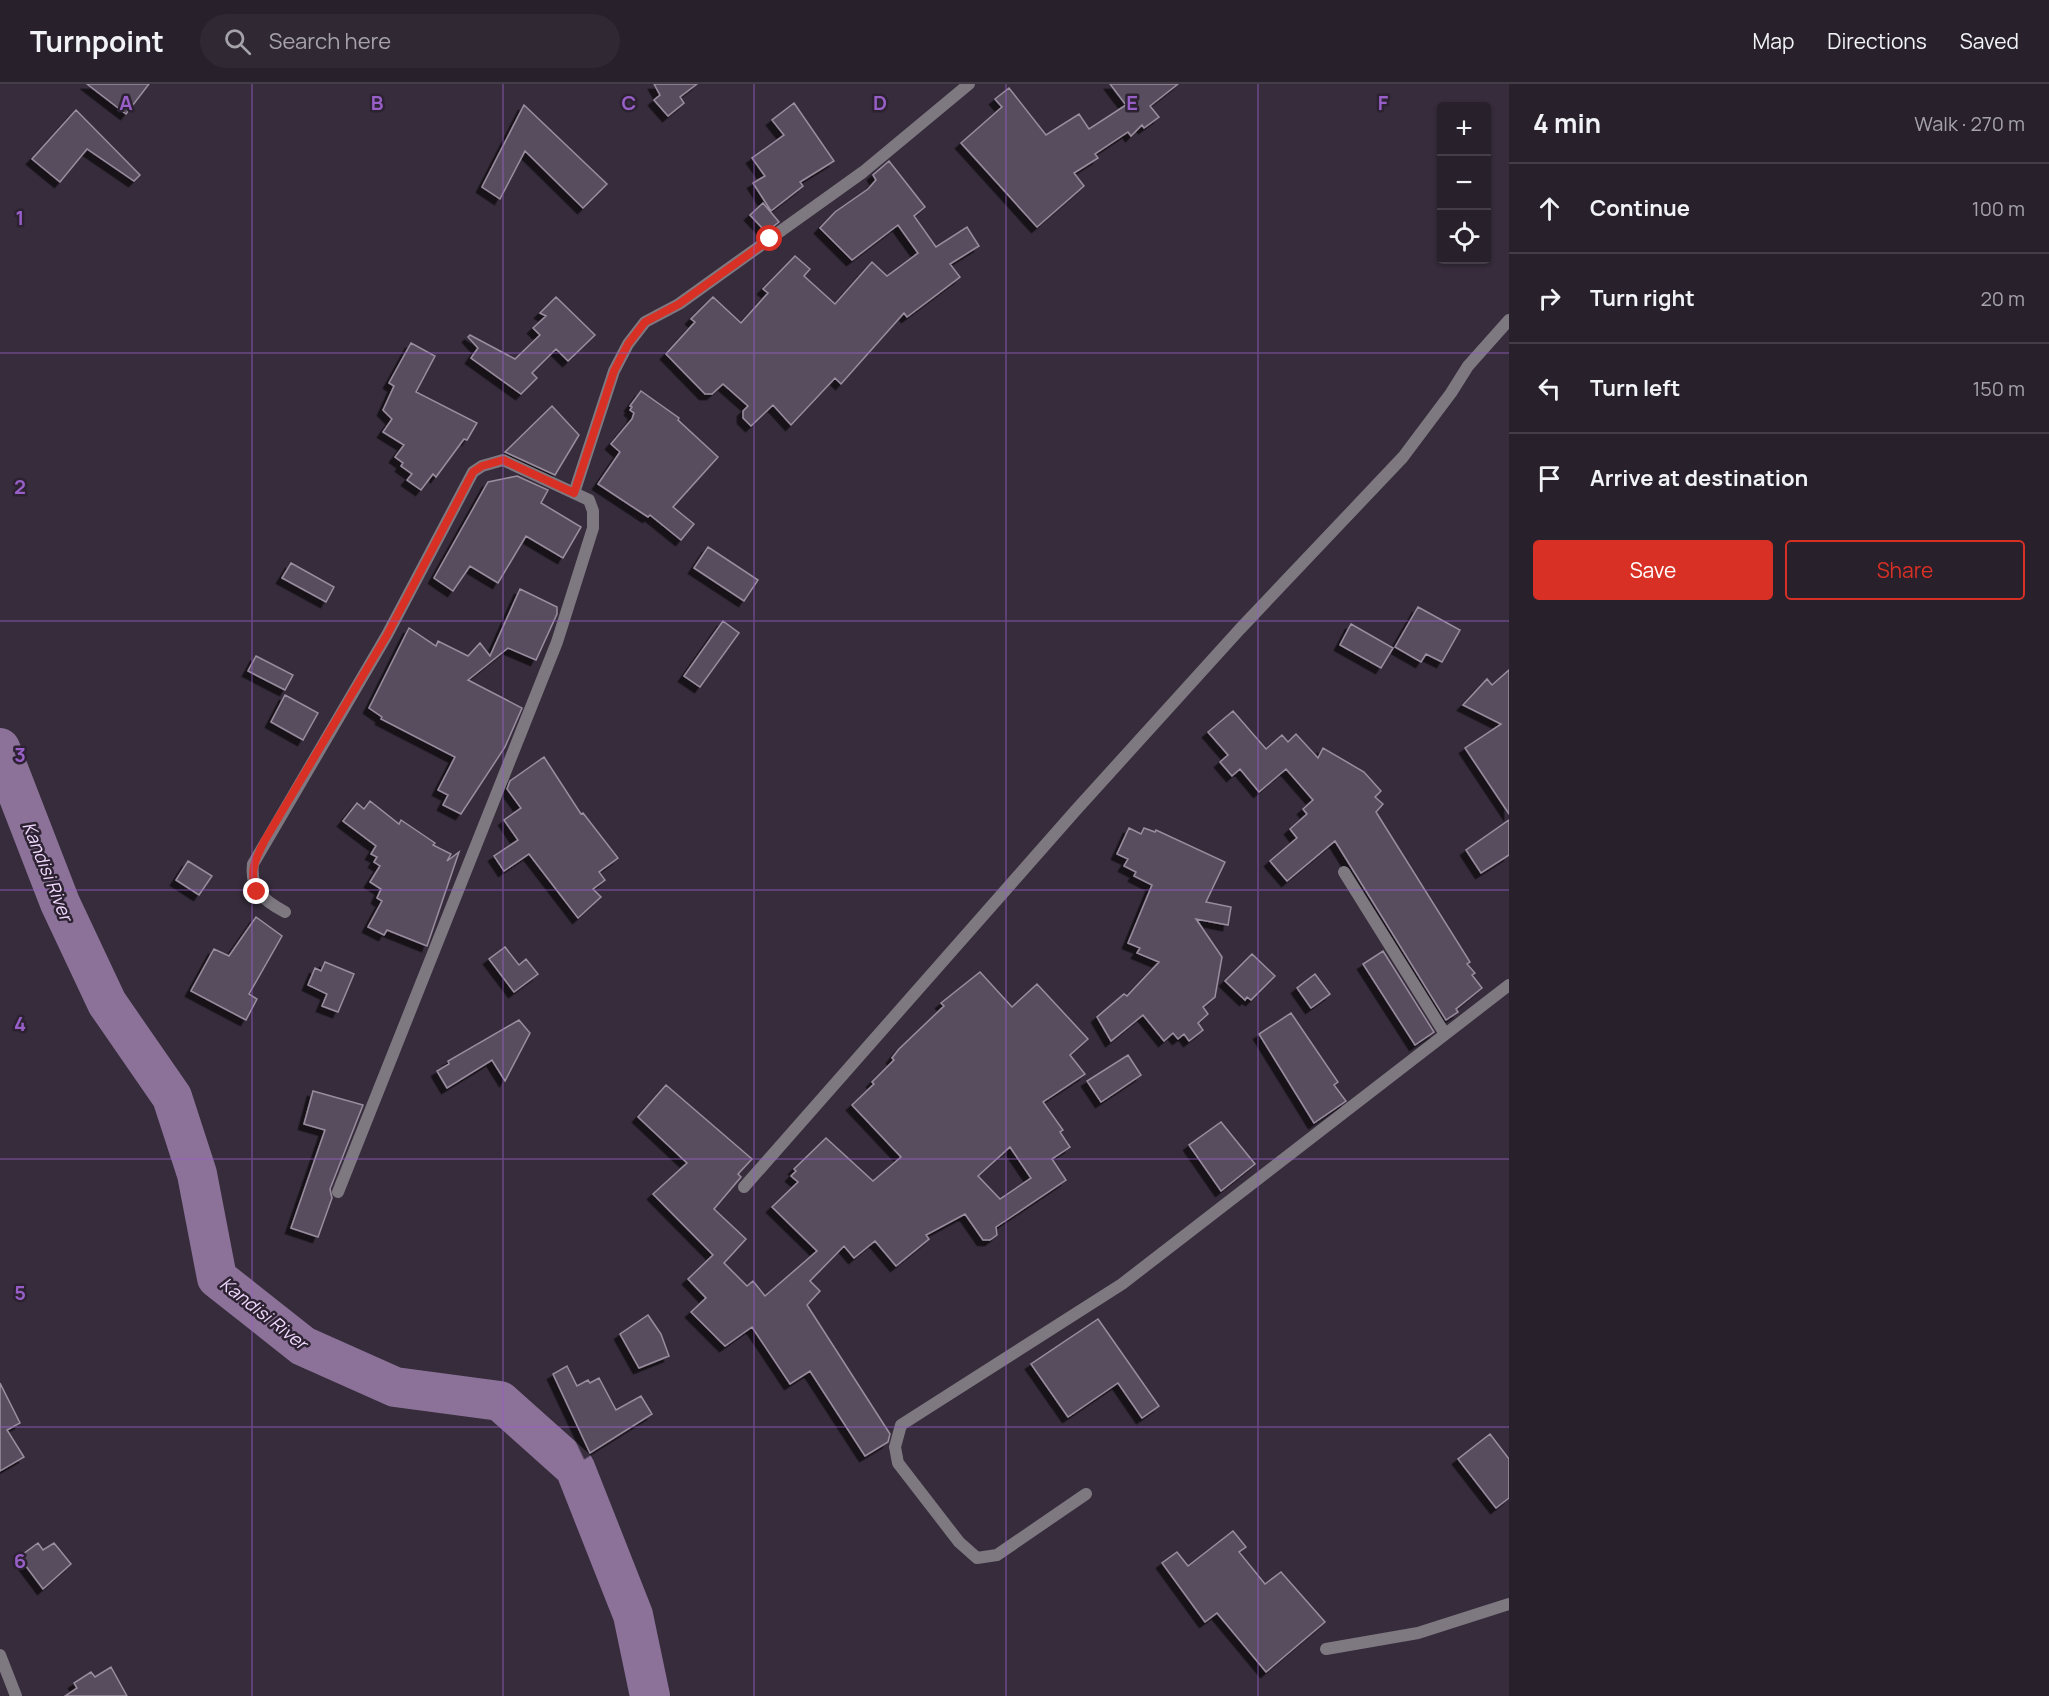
<!DOCTYPE html>
<meta charset="utf-8">
<style>
:root{--surface:#28212c;--page:#302934;--text:#f1f3f6;--muted:#a5a3a9;--line:#443e48;--accent:#d93025}
body{margin:0;font-family:Manrope,sans-serif;background:var(--page);color:var(--text)}
.controls{position:absolute;right:18px;top:18px;display:grid;overflow:hidden;border-radius:6px;box-shadow:0 2px 4px #0004}
.controls button{width:54px;height:54px;display:grid;place-items:center;padding:0;border:0;border-bottom:2px solid var(--line);background:var(--surface);color:var(--text);font:30px sans-serif}
.stop{position:absolute;width:18px;height:18px;margin:-14px;border:4px solid #d93025;border-radius:50%;background:#fff}
.stop.end{background:#d93025;border-color:#fff;box-shadow:0 2px 6px #0008}
.list{margin:0;padding:0;list-style:none}
h2{display:flex;justify-content:space-between;align-items:center;height:78px;margin:0;padding:0 24px;font-size:26px}
h2 small{font-size:20px;font-weight:400;color:var(--muted)}
.list li{display:grid;grid-template-columns:39px 1fr auto;gap:18px;align-items:center;box-sizing:border-box;height:90px;padding:0 24px;border-top:2px solid var(--line)}
.list b{display:block;font-size:22px;white-space:nowrap}
.list em{font-size:20px;font-style:normal;color:var(--muted)}
.actions{display:flex;gap:12px;padding:18px 24px}
.actions a{flex:1;padding:14px 0;border:2px solid var(--accent);border-radius:6px;text-align:center;font-size:21px;color:var(--accent)}
.actions .main{background:var(--accent);color:#fff}
.icon{flex:none;width:33px;height:33px;fill:none;stroke:currentColor;stroke-width:2;stroke-linecap:round;stroke-linejoin:round}
.map{position:relative;flex:none;width:1509px;height:1612px;overflow:hidden}
header{display:flex;align-items:center;gap:36px;box-sizing:border-box;height:84px;padding:0 30px;background:var(--surface);border-bottom:2px solid var(--line)}
header strong{font-size:28px}
nav{display:flex;gap:33px;margin-inline-start:auto;font-size:21px}
.search{width:420px;height:54px;background:var(--page);display:flex;align-items:center;gap:15px;box-sizing:border-box;padding:0 21px;border-radius:33px;color:var(--muted);font-size:22px}
main{display:flex}
aside{flex:1;background:var(--surface)}
.map>svg:first-child{display:block}
.lines{fill:none;stroke-linecap:round;stroke-linejoin:round}
.river{stroke:#8c7299;stroke-width:40}
.building{fill:#594e5e;stroke:#998d9f;stroke-width:1.5;fill-rule:evenodd;filter:url(#shadow)}
.lane{stroke:#7e7981;stroke-width:12}
.street{stroke:#7e7981;stroke-width:12}
.route{stroke:#d93025;stroke-width:8}
.grid{fill:none;stroke:#985fc9;stroke-width:1.5;stroke-opacity:0.55}
.labels{text-anchor:middle;dominant-baseline:central;stroke-width:5;stroke-linejoin:round;paint-order:stroke}
.water-label{font-size:18px;font-style:italic;fill:#f2d9ff;stroke:#2c2231}
.grid-label{font-size:20px;text-anchor:middle;font-weight:bold;fill:#985fc9;stroke:#2c2231;stroke-width:5;stroke-linejoin:round;paint-order:stroke}
</style>
<header>
<strong>Turnpoint</strong>
<div class="search"><svg class="icon" aria-label="search" viewBox="0 0 24 24"><circle cx="10" cy="10" r="6"/><path d="M15 15l6 6"/></svg>Search here</div>
<nav><a>Map</a><a>Directions</a><a>Saved</a></nav>
</header>
<main>
<div class="map">
<svg width="1509" height="1612" viewBox="0 0 1509 1612">
<defs>
<filter id="shadow"><feDropShadow dx="-5.5" dy="5.5" stdDeviation="0" flood-color="#0009"/></filter>
</defs>
<rect width="100%" height="100%" fill="#362c3b"/>
<g class="lines">
<path class="river" d="M0,664L60,819L107,919L172,1013L197,1090L217,1194L303,1262L395,1303L500,1317L575,1384L633,1531L650,1612"/>
</g>
<path class="building" d="M87,0H149L126,30Z
M654,0H697L680,13L684,19L668,32L654,16L660,11Z
M1110,0H1178L1150,22L1159,33L1144,44L1142,41L1131,52L1128,48L1095,70L1098,74L1074,89L1084,102L1037,143L961,59L1002,23L995,15L1009,4L1046,51L1079,30L1089,45L1126,21Z
M794,19L834,77L800,98L803,102L771,127L753,99L765,92L752,74L784,51L772,36Z
M524,21L607,100L583,124L525,67L500,115L482,103Z
M76,26L140,91L134,97L87,65L60,98L32,75Z
M889,77L925,123L914,132L936,163L967,143L979,162L950,180L960,193L907,233L904,229L841,300L835,294L791,341L773,321L751,342L743,334V327L748,322L723,300L712,310H705L666,270L695,238L691,235L713,213L741,239L768,209L763,205L795,172L810,185L804,192L835,220L872,178L887,192L918,169L898,141L852,176L820,144L835,128L868,105L876,96L873,91Z
M763,119L779,138L766,148L750,131Z
M556,213L595,251L568,277L556,265L532,289L537,294L521,310L471,274L478,264L468,253L470,251L515,275L540,251L533,244L546,232L540,229Z
M411,259L435,272L416,308L477,339L467,356L464,355L436,393L433,390L421,406L407,396L412,390L401,382L403,379L395,373L404,361L383,348L392,335L383,326L394,302L389,299Z
M641,307L679,334L678,336L718,373L673,423L694,440L681,456L650,431L648,433L598,400L620,368L611,360L632,335L634,329L630,326L632,323L630,322Z
M552,322L579,351L555,391L505,368Z
M517,392L548,406L541,419L581,443L563,474L526,452L498,499L470,482L453,507L434,494L488,398Z
M708,463L758,496L744,517L694,484Z
M291,479L334,503L326,518L282,494Z
M520,505L557,523V530L536,576L508,564L468,596L522,624L505,663L461,730L443,721L448,711L438,706L455,673L381,635L382,633L369,624L409,544L436,562L438,557L468,572L480,559L490,572Z
M1418,523L1460,546L1442,578L1426,570L1421,578L1395,563Z
M723,537L739,549L700,603L684,592Z
M1351,540L1393,564L1381,584L1340,561Z
M256,572L293,591L285,606L248,587Z
M1509,586V730L1465,664L1501,640L1463,621L1487,595L1492,601Z
M285,611L318,629L303,656L271,638Z
M1233,627L1266,665L1282,651L1288,658L1296,650L1318,674L1323,664L1364,688L1381,707L1375,713L1383,720L1376,728L1470,878L1467,880L1475,889L1472,891L1482,904L1456,925L1458,928L1446,936L1335,757L1287,797L1270,777L1297,754L1290,745L1307,730L1303,725L1313,716L1286,685L1259,708L1240,685L1232,692L1220,678L1228,671L1208,648Z
M544,673L581,730L583,729L618,774L599,788L605,796L593,805L601,813L578,834L529,770L504,787L494,772L518,756L504,736L521,724L507,705L510,697Z
M370,717L399,740L401,736L435,759L433,761L451,770L447,777L459,768L427,862L387,846L384,851L368,843L382,817L377,814L381,805L370,798L380,782L374,778L377,773L371,770L376,762L343,737L357,719L364,725Z
M1509,736V771L1481,789L1466,766Z
M1129,744L1141,750L1144,744L1155,748L1156,746L1225,778L1206,818L1231,823L1228,841L1196,835L1222,873L1215,913L1203,923L1208,930L1198,939L1203,946L1189,957L1184,950L1178,955L1173,949L1164,957L1143,931L1111,957L1097,933L1124,910L1127,912L1159,878L1137,869L1140,864L1128,859L1152,801L1134,792L1136,788L1124,782L1128,775L1117,770Z
M188,777L212,792L199,811L176,796Z
M256,833L282,852L249,910L257,915L246,936L191,907L214,865L229,872Z
M505,863L519,881L526,875L538,890L514,908L489,875Z
M1383,867L1434,948L1415,961L1363,880Z
M1252,870L1275,892L1251,916L1247,913L1245,916L1225,897Z
M325,878L354,890L338,928L322,922L327,910L308,901L315,884L321,887Z
M980,888L1012,923L1037,900L1088,955L1070,971L1085,990L1043,1018L1063,1046L1060,1048L1070,1063L1052,1075L1066,1096L996,1143L997,1151L990,1156H983L965,1130L926,1151L929,1155L896,1182L875,1157L854,1174L844,1162L810,1197L820,1207L807,1221L890,1350L888,1358L865,1372L810,1287L790,1300L752,1243L725,1262L691,1228L706,1214L688,1195L713,1171L653,1110L687,1079L638,1033L666,1001L752,1075L738,1090L741,1093L714,1125L746,1155L724,1179L747,1202L753,1197L765,1212L817,1167L772,1123L798,1098L791,1092L796,1087L794,1085L826,1054L873,1097L901,1073L852,1021L874,1000L872,998L894,976L892,974L899,965L944,922L941,919ZM1010,1063L1031,1094L1000,1115L978,1092Z
M1315,890L1330,910L1311,924L1297,904Z
M1291,929L1338,998L1334,1001L1346,1017L1314,1039L1259,950Z
M519,936L530,949L505,997L492,976L447,1004L437,987L449,980L448,977Z
M1128,971L1141,991L1101,1018L1087,997Z
M313,1007L363,1021L330,1105L332,1114L318,1153L291,1144L325,1046L304,1040Z
M1221,1038L1255,1080L1221,1107L1189,1061Z
M648,1231L661,1250L669,1272L639,1284L620,1250Z
M1098,1235L1159,1322L1142,1334L1118,1299L1068,1333L1031,1280Z
M567,1282L577,1302L588,1296L590,1299L599,1294L616,1326L641,1312L652,1330L590,1369L553,1290Z
M0,1299L20,1339L7,1346L24,1373L0,1387Z
M1490,1350L1509,1375V1414L1496,1424L1458,1375Z
M1233,1447L1246,1463L1239,1468L1265,1500L1281,1488L1325,1538L1266,1588L1217,1529L1205,1538L1162,1479L1177,1468L1188,1482Z
M38,1459L43,1466L54,1459L71,1480L43,1505L19,1473Z
M111,1583L127,1612H65L77,1604L74,1599L91,1588L95,1593Z"/>
<g class="lines">
<path class="lane" d="M1344,788L1445,950"/>
<path class="street" d="M574,409L614,287L628,260L645,238L679,220L863,88L969,0
M285,828C263,816 250,806 253,780L387,551L473,388L482,382L503,376L589,416L593,427V444L557,558L338,1108
M744,1103L1076,726L1240,545L1403,373L1451,309L1468,282L1509,236
M1086,1410L997,1471L977,1474L959,1458L898,1379L895,1363L901,1341L1122,1200L1509,901
M1326,1565L1418,1549L1509,1520
M0,1571L16,1612"/>
</g>
<g class="lines">
<path class="route" d="M257,808C248,788 256,774 265,756L387,551L473,388L482,382L503,376L574,409L614,287L628,260L645,238L679,220L770,155"/>
</g>
<path class="grid" d="M252,0V1612M503,0V1612M754,0V1612M1006,0V1612M1258,0V1612M0,269H1509M0,537H1509M0,806H1509M0,1075H1509M0,1343H1509"/>
<g class="labels">
<g class="water-label">
<text transform="translate(48 787) rotate(68)">Kandisi River</text>
<text transform="translate(264 1229) rotate(38)">Kandisi River</text>
</g>
</g>
<g class="grid-label">
<text x="126" y="26">A</text>
<text x="377" y="26">B</text>
<text x="629" y="26">C</text>
<text x="880" y="26">D</text>
<text x="1132" y="26">E</text>
<text x="1383" y="26">F</text>
<text x="20" y="141">1</text>
<text x="20" y="410">2</text>
<text x="20" y="678">3</text>
<text x="20" y="947">4</text>
<text x="20" y="1216">5</text>
<text x="20" y="1484">6</text>
</g>
</svg>
<div class="controls">
<button>+</button>
<button>−</button>
<button><svg class="icon" aria-label="locate" viewBox="0 0 24 24"><circle cx="12" cy="12" r="6"/><path d="M12 2v4M12 18v4M2 12h4M18 12h4"/></svg></button>
</div>
<div class="stop" style="left:770px;top:155px"></div>
<div class="stop end" style="left:257px;top:808px"></div>
</div>
<aside>
<h2>4 min<small>Walk · 270 m</small></h2>
<ul class="list">
<li><svg class="icon" aria-label="ahead" viewBox="0 0 24 24"><path d="M12 20V5M6 11l6-6 6 6"/></svg><div><b>Continue</b></div><em>100 m</em></li>
<li><svg class="icon" aria-label="right" viewBox="0 0 24 24"><path d="M7 20v-9h11M14 6l5 5-5 5"/></svg><div><b>Turn right</b></div><em>20 m</em></li>
<li><svg class="icon" aria-label="left" viewBox="0 0 24 24"><path d="M17 20v-9H6M10 6l-5 5 5 5"/></svg><div><b>Turn left</b></div><em>150 m</em></li>
<li><svg class="icon" aria-label="arrive" viewBox="0 0 24 24"><path d="M6 21V4h12l-3 4 3 4H6"/></svg><div><b>Arrive at destination</b></div></li>
</ul>
<div class="actions"><a class="main">Save</a><a>Share</a></div>
</aside>
</main>
